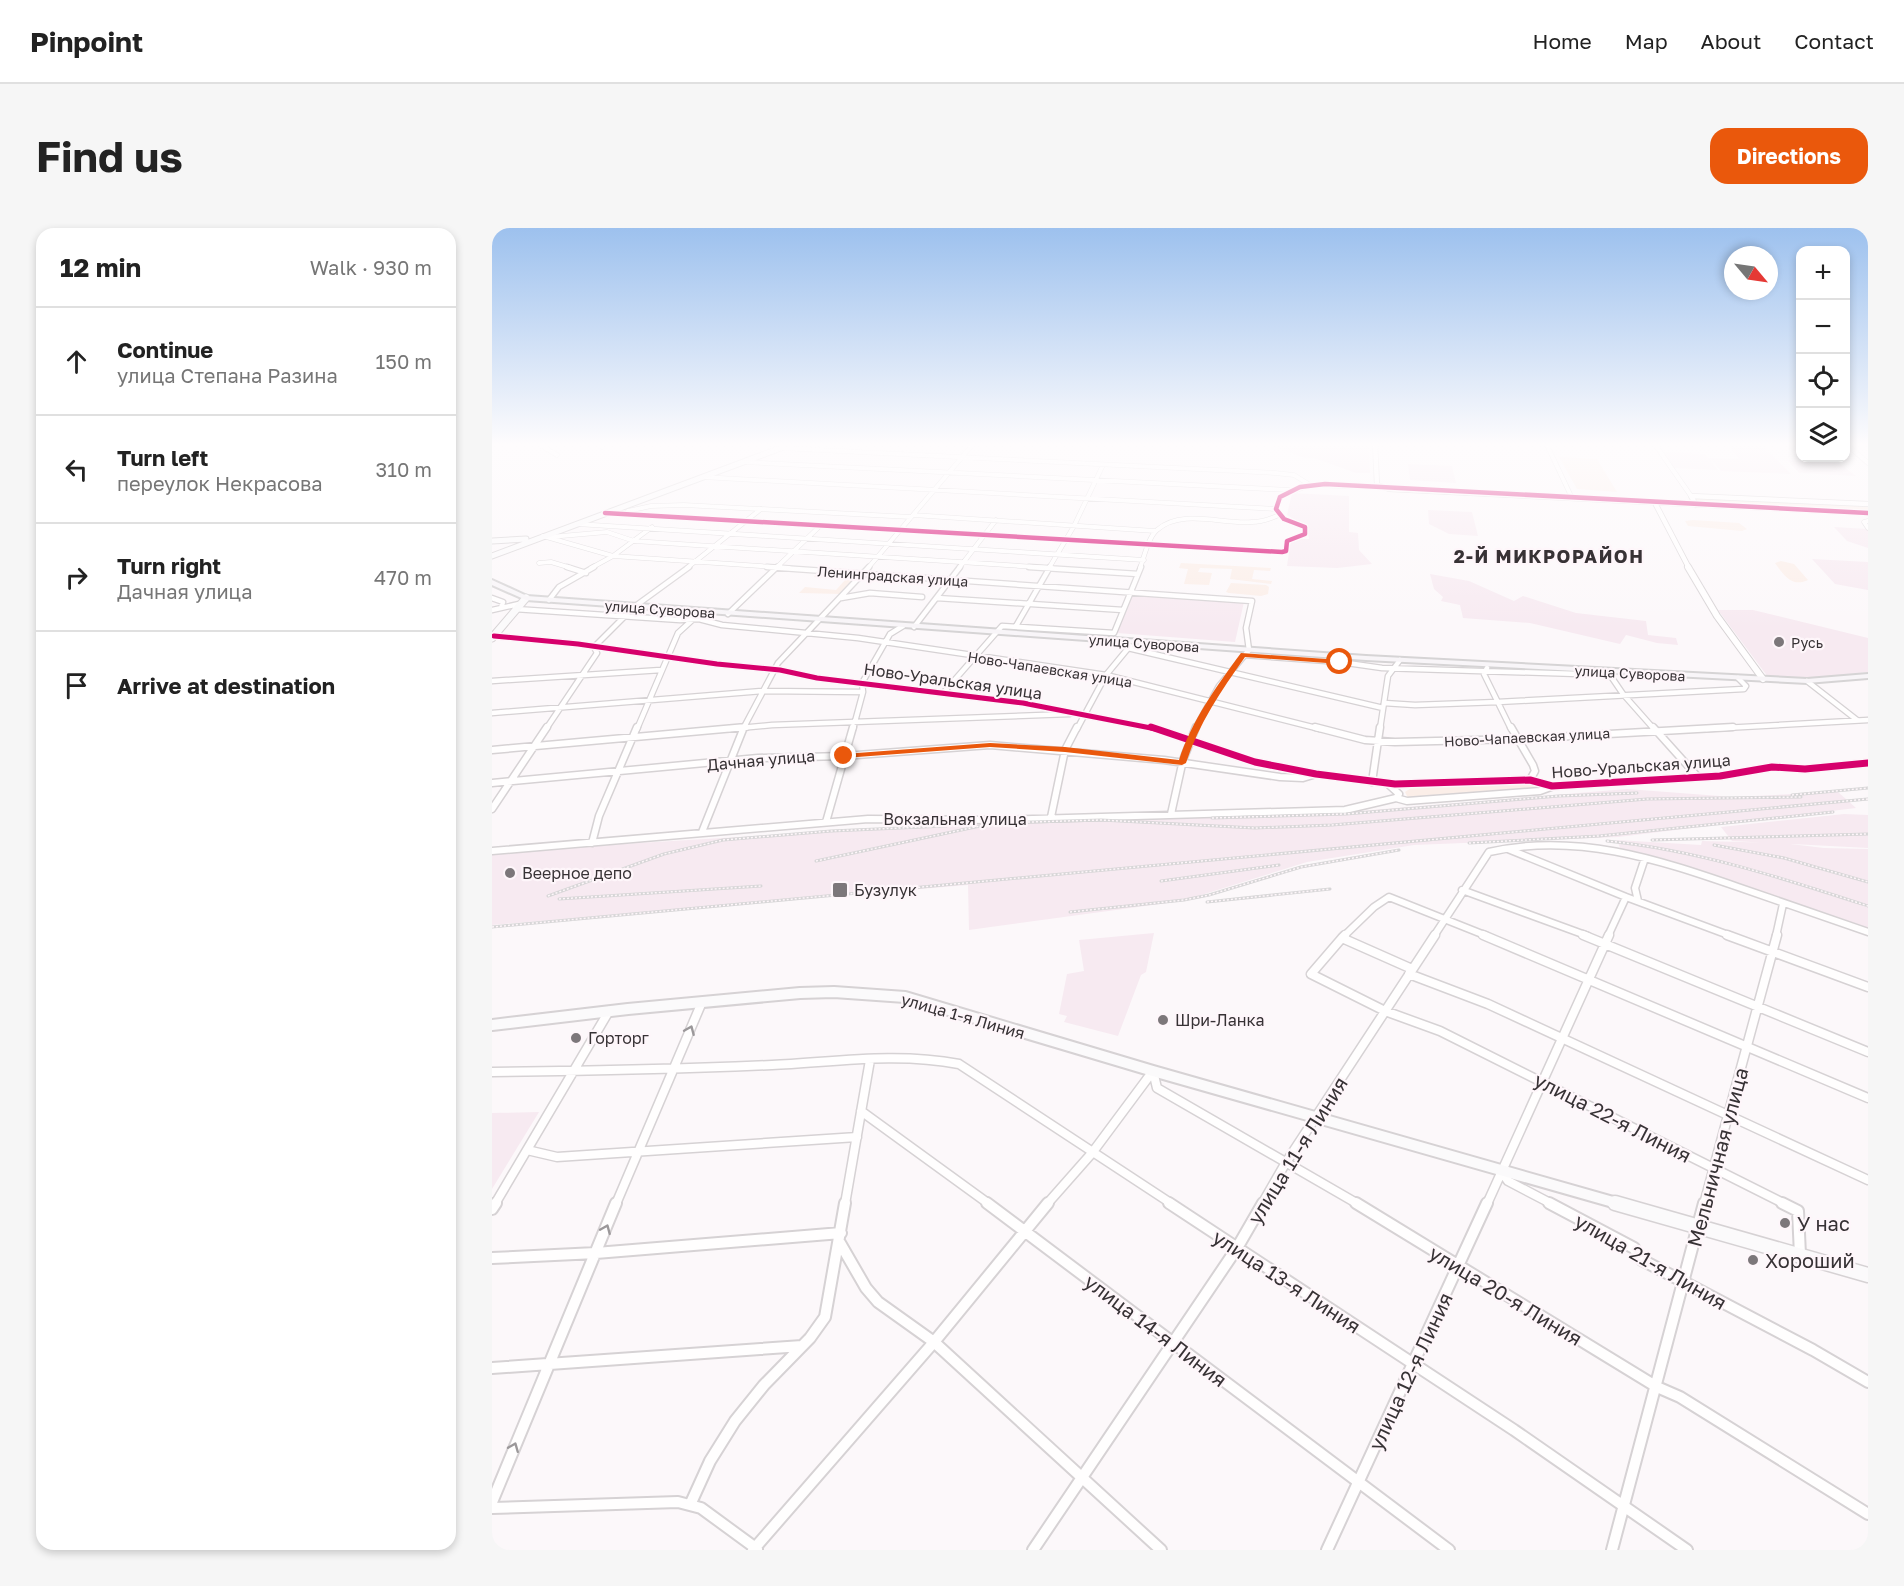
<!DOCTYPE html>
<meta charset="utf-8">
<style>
:root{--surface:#fff;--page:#f6f6f6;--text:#222;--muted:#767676;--line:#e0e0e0;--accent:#ea580c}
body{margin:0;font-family:"Golos Text",sans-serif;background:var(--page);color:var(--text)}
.controls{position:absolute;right:18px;top:18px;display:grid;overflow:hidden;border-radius:12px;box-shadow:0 3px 9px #0003}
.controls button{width:54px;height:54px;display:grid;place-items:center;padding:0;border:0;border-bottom:2px solid var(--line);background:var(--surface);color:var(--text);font:30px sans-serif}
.compass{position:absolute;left:1232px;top:18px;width:54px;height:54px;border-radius:50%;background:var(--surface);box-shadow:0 3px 9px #0003;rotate:119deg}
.stop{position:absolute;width:18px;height:18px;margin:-14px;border:4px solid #ea580c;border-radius:50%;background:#fff}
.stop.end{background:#ea580c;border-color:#fff;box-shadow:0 2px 6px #0008}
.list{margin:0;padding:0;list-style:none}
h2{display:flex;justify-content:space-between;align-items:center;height:78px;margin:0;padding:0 24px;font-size:26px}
h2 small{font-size:20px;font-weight:400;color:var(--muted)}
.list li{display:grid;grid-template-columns:39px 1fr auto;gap:18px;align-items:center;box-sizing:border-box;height:108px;padding:0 24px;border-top:2px solid var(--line)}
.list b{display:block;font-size:22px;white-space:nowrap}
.list p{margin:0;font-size:20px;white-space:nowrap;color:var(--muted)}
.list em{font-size:20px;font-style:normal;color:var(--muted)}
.icon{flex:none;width:33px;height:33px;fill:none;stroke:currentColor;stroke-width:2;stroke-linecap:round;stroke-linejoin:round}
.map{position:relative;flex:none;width:1376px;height:1322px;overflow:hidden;border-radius:18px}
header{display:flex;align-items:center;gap:36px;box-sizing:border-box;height:84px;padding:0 30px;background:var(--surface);border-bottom:2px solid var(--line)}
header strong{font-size:28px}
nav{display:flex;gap:33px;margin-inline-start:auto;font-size:21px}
.intro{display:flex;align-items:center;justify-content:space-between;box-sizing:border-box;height:144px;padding:0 36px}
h1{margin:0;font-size:42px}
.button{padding:15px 27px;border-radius:18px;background:var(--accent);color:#fff;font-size:21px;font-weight:700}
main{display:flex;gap:36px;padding:0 36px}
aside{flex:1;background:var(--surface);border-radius:18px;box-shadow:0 3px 9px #0003}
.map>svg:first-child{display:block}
.built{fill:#f7eaf1}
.green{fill:#fbeee8}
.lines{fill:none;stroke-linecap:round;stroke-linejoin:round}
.minor-far4-casing{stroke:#d6d2d4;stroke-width:5}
.minor-far3-casing{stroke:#d6d2d4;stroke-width:7}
.minor-far2-casing{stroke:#d6d2d4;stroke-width:9}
.minor-far1-casing{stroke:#d6d2d4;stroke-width:11}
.minor-casing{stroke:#d6d2d4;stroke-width:14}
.tertiary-far1-casing{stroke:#d6d2d4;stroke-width:6}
.tertiary-casing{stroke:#d6d2d4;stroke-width:8}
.secondary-far3-casing{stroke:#d6d2d4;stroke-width:7}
.secondary-far2-casing{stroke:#d6d2d4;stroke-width:9}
.secondary-far1-casing{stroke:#d6d2d4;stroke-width:14}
.secondary-casing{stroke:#d6d2d4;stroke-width:17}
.primary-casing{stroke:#d6d4d5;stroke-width:4}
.minor-far4{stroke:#fffefe;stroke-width:4}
.minor-far3{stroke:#fffefe;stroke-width:4.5}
.minor-far2{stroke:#fffefe;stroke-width:6}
.minor-far1{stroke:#fffefe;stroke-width:8}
.minor{stroke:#fffefe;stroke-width:10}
.tertiary-far1{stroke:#fffefe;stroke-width:4.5}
.tertiary{stroke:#fffefe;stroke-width:6}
.secondary-far3{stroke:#fbfafb;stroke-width:5}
.secondary-far2{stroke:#fbfafb;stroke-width:7}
.secondary-far1{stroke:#fbfafb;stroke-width:10}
.secondary{stroke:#fbfafb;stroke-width:14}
.primary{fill:#f8f5f8;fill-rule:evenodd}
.rail-casing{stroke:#d7d6d7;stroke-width:3}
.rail{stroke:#fef6fa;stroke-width:1.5;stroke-dasharray:2;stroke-linecap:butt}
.cycleway-far2-casing{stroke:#fef6fa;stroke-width:7}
.cycleway-far1-casing{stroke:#fef6fa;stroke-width:8}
.cycleway-casing{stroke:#fef6fa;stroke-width:10}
.cycleway-far2{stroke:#d6006c;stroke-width:4.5}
.cycleway-far1{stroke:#d6006c;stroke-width:5}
.cycleway{stroke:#d6006c;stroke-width:7}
.oneway{stroke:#9b989a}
.route{fill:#ea580c}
.poi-dot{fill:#7c777a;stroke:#fef6fa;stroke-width:2}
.labels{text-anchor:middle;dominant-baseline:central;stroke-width:4.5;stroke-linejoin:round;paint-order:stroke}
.far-street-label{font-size:14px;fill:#373235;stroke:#fef6fa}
.far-poi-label{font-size:14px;fill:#373235;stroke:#fef6fa;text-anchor:start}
.street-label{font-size:16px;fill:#373235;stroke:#fef6fa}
.poi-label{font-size:16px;fill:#373235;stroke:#fef6fa;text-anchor:start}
.far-district-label{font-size:18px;font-weight:bold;letter-spacing:1.5px;fill:#373235;stroke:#fef6fa}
.near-street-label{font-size:20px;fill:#373235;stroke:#fef6fa}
.near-poi-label{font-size:20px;fill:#373235;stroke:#fef6fa;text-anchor:start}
</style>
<header>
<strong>Pinpoint</strong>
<nav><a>Home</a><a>Map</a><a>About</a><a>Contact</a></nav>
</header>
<div class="intro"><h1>Find us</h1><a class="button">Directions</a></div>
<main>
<aside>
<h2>12 min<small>Walk · 930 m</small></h2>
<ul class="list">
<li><svg class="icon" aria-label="ahead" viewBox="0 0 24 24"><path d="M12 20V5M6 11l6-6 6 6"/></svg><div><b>Continue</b><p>улица Степана Разина</p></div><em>150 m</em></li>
<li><svg class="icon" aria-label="left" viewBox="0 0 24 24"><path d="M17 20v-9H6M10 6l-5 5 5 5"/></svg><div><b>Turn left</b><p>переулок Некрасова</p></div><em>310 m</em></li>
<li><svg class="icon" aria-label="right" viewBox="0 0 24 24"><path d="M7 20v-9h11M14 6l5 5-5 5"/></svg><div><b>Turn right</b><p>Дачная улица</p></div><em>470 m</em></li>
<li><svg class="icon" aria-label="arrive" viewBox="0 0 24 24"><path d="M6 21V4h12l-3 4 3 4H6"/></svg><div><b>Arrive at destination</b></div></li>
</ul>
</aside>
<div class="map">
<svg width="1376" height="1322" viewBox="0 0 1376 1322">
<rect width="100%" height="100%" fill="#fcf8fa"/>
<path class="built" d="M772,215H877L878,245H864L825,231L810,229Z
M1235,215H1268L1299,246L1229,243L1217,230L1226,242L1181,240L1170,224L1213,226L1216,230L1247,231Z
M1295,232L1347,235L1364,248L1307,245Z
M916,236L960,238L964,255L918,252Z
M800,265L857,268V304L866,305L867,322L880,336L845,340L795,338L799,311H817L815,299L795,287Z
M936,282L980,284L986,308L957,306L937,296Z
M1342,299L1376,301V320L1355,313Z
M1320,331L1376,334V362L1343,356Z
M938,346L977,353L1022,373L1031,368L1084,385L1154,393L1156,407L1184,410L1186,417L1165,415L1134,407L1128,416L1038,395L971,390L968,377L949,373L951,369L942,361Z
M641,366L752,374L743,414L625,405Z
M1226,382H1261L1376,410V444L1310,451L1276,449Z
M1135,561L1241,569L1346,564L1364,580L1126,609L922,617L815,634L690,673L477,702L476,657L0,697V626L80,619L581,589L690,590L843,585Z
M1352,586L1376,587V620L1240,613L1229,599Z
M1125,612L1209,617L1210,613L1290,615L1332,620L1376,621V701L1166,629L1130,625Z
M662,705L654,744L649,747L626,808L572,794L575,788L567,786L575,746L592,743L587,712Z
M47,884L0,961V885Z"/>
<path class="green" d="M1067,229L1105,231L1125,264L1085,261Z
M1203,270L1376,278V284L1206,276Z
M1201,292L1247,295L1255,301L1250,303L1196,298L1193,293Z
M1289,333L1302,336L1316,352C1300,360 1291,346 1283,335Z
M689,335L779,340L778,343L762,342L760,351L780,353L779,356L738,351L740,341L708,340L706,344L720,345L717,357L692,356L696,341L687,340Z
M325,345L366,348L349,366L307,365L313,359L344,362L354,351L322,349Z
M739,355L774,357L777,359L776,366L769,368L737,365L734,364Z
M1042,555L1046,562L916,570L913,564L922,558Z"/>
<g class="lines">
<g class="minor-far4-casing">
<path id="minor-far4" d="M45,215L65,227
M104,215L110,219
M1054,215L1080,270
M1162,215L1199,268
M1354,216L1376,235
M288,220L783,245L802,247L818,257
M252,234L797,262
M210,249L784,281
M136,283L159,278L192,277L419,289
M113,285L790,324L794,323L795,313L813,306V299L792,291L784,281L789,268L818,257L888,259
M421,287L663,303
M1376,293L1372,294L1376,300
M85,296L652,332
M51,308L121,328L297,340
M58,309L115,304L142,313L560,340
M47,335L59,334L79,340
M99,340L121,328L160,299
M195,340L269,281
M284,340L329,297
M376,340L482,215
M467,340L504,292
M557,340L582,298L611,237
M648,340C652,330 656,309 665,302C690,280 731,297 760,294C770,294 778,291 787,287"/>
</g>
<g class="minor-far3-casing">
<path id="minor-far3" d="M75,339L94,345
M275,339L760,373L754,400L757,422L727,458L703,501
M537,339L646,346
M0,370L11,374L9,380
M349,370L378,365L430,369
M445,370L631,382
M57,372L67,359L102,339
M23,381L188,392L207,391L230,397L366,410L614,447L828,501
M0,382L27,376
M236,386L285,339
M524,398L558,339
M422,399L468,339
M2,408L86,416L225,436L288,442L325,450L531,475L664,501
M636,420L891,480
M752,427L848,434L890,440L1118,447
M995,440L992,446L1019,501
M1116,444L1131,466L1162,501
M0,453L169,442
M1315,453L1365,492
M452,464L510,398L622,405L649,339
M892,475L923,477L1006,474L1252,461L1254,458L1246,450
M0,485L270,463L371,464
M54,501L105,425L102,419L142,379L197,339
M145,501L186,405L209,384
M237,501L280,497L578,486
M251,501L286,435L377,339
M361,501L371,464L370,455L398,406L411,398
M585,501L614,447L638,418
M888,501L896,448L908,432
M1214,501L1376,492"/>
</g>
<g class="minor-far2-casing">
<path id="minor-far2" d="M659,499L763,534L824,546L903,556L1038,552L1060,558L1228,548L1280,539L1313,541L1376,535
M823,499L873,512L903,514L1027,511L1241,499
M1019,499L1041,537L1043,543L1038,552
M1161,499L1205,548
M0,522L254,499
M880,554L888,499
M0,555L266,530L352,528L498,517L672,532L788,549L811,550L824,546
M904,570L915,573L1048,563L1059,559
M0,581L55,499
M679,586L691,532L704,499
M559,589L573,522L585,499
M334,594L361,499
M210,604L252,499
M100,615L107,588L145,499
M1016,621L1134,669L1239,708
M0,623L376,591L506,592L853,582L904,570L907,566L896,556
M970,662L1096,708
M1146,673L1143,660L1153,630
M852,708L882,679L897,669L995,708
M942,708L997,624C1083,604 1165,631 1246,659C1290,674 1333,689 1376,704
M1116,708L1134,669
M1284,708L1291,676"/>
</g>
<g class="minor-far1-casing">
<path id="minor-far1" d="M853,707L850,710L920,741
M991,707L1376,870
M1091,707L1376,824
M1235,707L1376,759
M850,710L819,746L893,783L948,803L1293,976
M917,746L996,776L1376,952
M661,843L665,860L866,976
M0,844C93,843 187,841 280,837C343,834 404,824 467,836L680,976
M369,883L497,976
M35,922L65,929L365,909
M1009,943L1016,953L1060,976
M3,976L117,783
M124,976L210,774
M353,976L378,832
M555,976L600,925L661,843
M770,976L793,936L943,707
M995,976L1117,707
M1212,976L1285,707"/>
</g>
<g class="minor-casing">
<path id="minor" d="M495,975L957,1322
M677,975L1022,1202L1195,1322
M864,975L1165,1159L1188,1169L1376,1286
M1057,975L1142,1020L1150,1032L1321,1122L1376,1154
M1290,975L1306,983L1308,1027
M0,981L4,975
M348,1015L374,1060L386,1074L442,1114L669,1322
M0,1030L104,1025L349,1005
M0,1140L310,1118
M0,1274L124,975
M198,1277L218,1233L243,1193L272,1157L318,1110L333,1089L353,975
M0,1280L186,1274L209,1280L265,1321
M261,1322L442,1114L556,975
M541,1322L745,1020L771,975
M835,1322L995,975
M1120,1322L1212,975"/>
</g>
<g class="tertiary-far1-casing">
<path id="tertiary-far1" d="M883,215L885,257L897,261L1376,285
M1163,275L1197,340
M1204,277L1199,268L1376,276"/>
</g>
<g class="tertiary-casing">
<path id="tertiary" d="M1196,339L1225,388L1271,451"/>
</g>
<g class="secondary-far3-casing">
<path id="secondary-far3" d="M0,313L34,311
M0,328L302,215"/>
</g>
<g class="secondary-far2-casing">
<path id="secondary-far2" d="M0,410L34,370"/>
</g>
<g class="secondary-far1-casing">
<path id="secondary-far1" d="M0,797L136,781L308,765L342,764L413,769L661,843L1128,976"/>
</g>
<g class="secondary-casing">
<path id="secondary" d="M1123,975L1376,1047"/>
</g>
<g class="primary-casing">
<path id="primary" d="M0,352L35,368L874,428L1315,451L1376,446V450L1315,455L874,432L34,372L0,357Z"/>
</g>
<use href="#minor-far4" class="minor-far4"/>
<use href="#minor-far3" class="minor-far3"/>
<use href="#minor-far2" class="minor-far2"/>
<use href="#minor-far1" class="minor-far1"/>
<use href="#minor" class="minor"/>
<use href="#tertiary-far1" class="tertiary-far1"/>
<use href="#tertiary" class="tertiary"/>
<use href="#secondary-far3" class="secondary-far3"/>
<use href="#secondary-far2" class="secondary-far2"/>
<use href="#secondary-far1" class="secondary-far1"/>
<use href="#secondary" class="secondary"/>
<use href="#primary" class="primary"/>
<g class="rail-casing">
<path id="rail" d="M1300,567L1376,560
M720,590L854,586L1066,568L1145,565
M1160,612L1376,606
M1115,613C1205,622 1290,650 1376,678
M977,615L1107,608L1341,584
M1222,617L1292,630L1376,654
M324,633L502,595L609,592L763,600L840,597L1155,571L1309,569
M669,653L787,637
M56,668L172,626L231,612L339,603L454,598
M67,671L269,658
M715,674L838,661
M578,684L692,672L717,667L809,639L907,622
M0,699L1376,571"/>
</g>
<use href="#rail" class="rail"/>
<g class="cycleway-far2-casing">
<path id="cycleway-far2" d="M113,285L790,324L794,323L795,313L813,306V299L792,291L784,281L788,269L808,259L833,256L1376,285"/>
</g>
<g class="cycleway-far1-casing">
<path id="cycleway-far1" d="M2,408L86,416L225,436L288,442L325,450L531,475L664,501"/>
</g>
<g class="cycleway-casing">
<path id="cycleway" d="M659,499L763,534L824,546L903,556L1038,552L1060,558L1228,548L1280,539L1313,541L1376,535"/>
</g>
<use href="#cycleway-far2" class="cycleway-far2"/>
<use href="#cycleway-far1" class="cycleway-far1"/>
<use href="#cycleway" class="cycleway"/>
</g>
<defs><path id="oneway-chevron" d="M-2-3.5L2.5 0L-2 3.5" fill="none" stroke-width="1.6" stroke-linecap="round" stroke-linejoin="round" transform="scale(1.5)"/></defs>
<g class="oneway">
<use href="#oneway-chevron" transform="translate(198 802) rotate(-67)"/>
<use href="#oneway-chevron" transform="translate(114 1001) rotate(-67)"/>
<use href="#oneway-chevron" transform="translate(22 1219) rotate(-68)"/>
</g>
<linearGradient id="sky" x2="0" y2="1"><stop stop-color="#9dc1ee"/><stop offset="0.54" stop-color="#fefcfd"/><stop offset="1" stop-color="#fefcfd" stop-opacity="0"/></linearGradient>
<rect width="1376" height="401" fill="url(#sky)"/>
<path class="route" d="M749,425L848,432L851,434L848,436L753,429C729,463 707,495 694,535L690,537L573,524L498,519L352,530L348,528L352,526L498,515L573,519L687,532C700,492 724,459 749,425Z"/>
<g class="poi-dot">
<circle cx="1287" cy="414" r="6"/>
<circle cx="18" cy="645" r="6"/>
<rect x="340" y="654" width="16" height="16" rx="3"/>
<circle cx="671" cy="792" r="6"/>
<circle cx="84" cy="810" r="6"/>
<circle cx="1293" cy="995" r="6"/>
<circle cx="1261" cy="1032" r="6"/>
</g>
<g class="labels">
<g class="far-street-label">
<text transform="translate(401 348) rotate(4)">Ленинградская улица</text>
<text transform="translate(168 381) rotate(4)">улица Суворова</text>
<text transform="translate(652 415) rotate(4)">улица Суворова</text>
<text transform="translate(558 441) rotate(9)">Ново-Чапаевская улица</text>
<text transform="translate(1138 445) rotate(3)">улица Суворова</text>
<text transform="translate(1035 509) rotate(-3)">Ново-Чапаевская улица</text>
</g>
<g class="far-poi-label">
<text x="1299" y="414">Русь</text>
</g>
<g class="street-label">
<text transform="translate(461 453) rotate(8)">Ново-Уральская улица</text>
<text transform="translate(269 532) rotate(-5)">Дачная улица</text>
<text transform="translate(1149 538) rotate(-4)">Ново-Уральская улица</text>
<text x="463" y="591">Вокзальная улица</text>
<text transform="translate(471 788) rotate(16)">улица 1-я Линия</text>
</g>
<g class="poi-label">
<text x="30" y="645">Веерное депо</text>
<text x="362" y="662">Бузулук</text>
<text x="683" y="792">Шри-Ланка</text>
<text x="96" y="810">Горторг</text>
</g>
<g class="far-district-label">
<text x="1057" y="328">2-Й МИКРОРАЙОН</text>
</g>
<g class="near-street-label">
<text transform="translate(1121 889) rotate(27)">улица 22-я Линия</text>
<text transform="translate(805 922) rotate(-58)">улица 11-я Линия</text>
<text transform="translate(1225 929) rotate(-75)">Мельничная улица</text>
<text transform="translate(1159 1033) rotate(30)">улица 21-я Линия</text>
<text transform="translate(795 1053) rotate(33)">улица 13-я Линия</text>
<text transform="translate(1014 1067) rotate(31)">улица 20-я Линия</text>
<text transform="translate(664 1102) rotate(37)">улица 14-я Линия</text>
<text transform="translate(918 1143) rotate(-65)">улица 12-я Линия</text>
</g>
<g class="near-poi-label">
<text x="1305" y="995">У нас</text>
<text x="1273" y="1032">Хороший</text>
</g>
</g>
</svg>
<div class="controls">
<button>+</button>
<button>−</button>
<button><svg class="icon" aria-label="locate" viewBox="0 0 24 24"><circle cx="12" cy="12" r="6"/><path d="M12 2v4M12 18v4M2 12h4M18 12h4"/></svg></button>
<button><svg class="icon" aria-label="layers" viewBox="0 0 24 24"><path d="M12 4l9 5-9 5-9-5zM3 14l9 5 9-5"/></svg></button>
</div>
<svg class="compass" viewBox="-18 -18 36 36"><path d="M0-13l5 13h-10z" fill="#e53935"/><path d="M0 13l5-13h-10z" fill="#767676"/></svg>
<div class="stop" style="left:848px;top:434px"></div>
<div class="stop end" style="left:352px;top:528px"></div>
</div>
</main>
